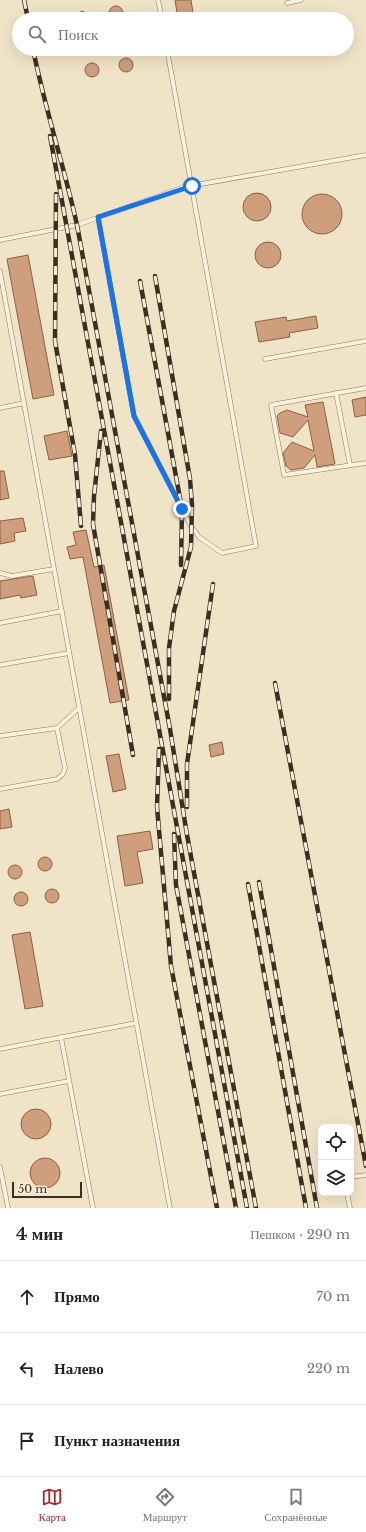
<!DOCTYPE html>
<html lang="ru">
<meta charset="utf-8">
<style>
:root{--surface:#fff;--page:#f2f2f2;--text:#222;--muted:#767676;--line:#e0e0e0;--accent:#9e2a2b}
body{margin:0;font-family:"Libre Baskerville",serif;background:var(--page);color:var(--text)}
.controls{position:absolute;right:12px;bottom:12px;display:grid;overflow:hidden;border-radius:8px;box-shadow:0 4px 16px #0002}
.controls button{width:36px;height:36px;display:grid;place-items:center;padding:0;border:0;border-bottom:1px solid var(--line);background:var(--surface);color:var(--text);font:20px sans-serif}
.scale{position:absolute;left:12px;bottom:10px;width:70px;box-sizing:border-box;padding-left:4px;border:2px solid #3d2e20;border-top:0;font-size:11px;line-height:14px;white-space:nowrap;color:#3d2e20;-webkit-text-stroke:3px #f7eed8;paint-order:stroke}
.stop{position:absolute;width:12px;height:12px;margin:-9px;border:3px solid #1a73e8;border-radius:50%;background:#fff}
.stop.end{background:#1a73e8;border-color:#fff;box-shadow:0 1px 4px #0008}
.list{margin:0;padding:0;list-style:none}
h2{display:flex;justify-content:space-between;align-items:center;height:52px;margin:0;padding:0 16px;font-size:17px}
h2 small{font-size:13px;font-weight:400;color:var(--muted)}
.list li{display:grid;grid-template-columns:26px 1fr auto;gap:12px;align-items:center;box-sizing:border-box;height:72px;padding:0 16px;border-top:1px solid var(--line)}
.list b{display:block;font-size:15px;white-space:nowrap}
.list em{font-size:13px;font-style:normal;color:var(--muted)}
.icon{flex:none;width:22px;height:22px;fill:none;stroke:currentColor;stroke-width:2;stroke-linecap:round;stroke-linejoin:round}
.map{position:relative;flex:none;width:366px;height:1208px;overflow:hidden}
.search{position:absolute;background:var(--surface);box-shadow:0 4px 16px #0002;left:12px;right:12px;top:12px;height:44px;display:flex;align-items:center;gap:10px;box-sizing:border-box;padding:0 14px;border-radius:22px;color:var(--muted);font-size:15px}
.sheet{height:268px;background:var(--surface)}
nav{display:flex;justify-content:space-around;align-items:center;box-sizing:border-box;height:56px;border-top:1px solid var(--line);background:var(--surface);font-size:11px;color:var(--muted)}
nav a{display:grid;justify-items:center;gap:2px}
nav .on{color:var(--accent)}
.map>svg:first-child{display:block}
.building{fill:#cf9f7d;stroke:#8d5f41}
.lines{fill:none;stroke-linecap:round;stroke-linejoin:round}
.lane-casing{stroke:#8d765c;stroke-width:5}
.lane{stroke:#faf1dc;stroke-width:4}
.rail-casing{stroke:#3d2e20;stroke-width:4.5}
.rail{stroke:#f7eed8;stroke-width:3;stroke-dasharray:9;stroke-linecap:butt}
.route{stroke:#1a73e8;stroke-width:5}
</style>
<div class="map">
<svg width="366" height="1208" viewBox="0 0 366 1208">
<rect width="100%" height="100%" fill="#f0e4c8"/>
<path class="building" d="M175,0H191L194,19H178Z
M109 13a7 7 0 1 1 14 0a7 7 0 1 1-14 0Z
M82,11L99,19H69Z
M119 65a7 7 0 1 1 14 0a7 7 0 1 1-14 0Z
M85 70a7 7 0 1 1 14 0a7 7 0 1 1-14 0Z
M243 207a14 14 0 1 1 28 0a14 14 0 1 1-28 0Z
M302 214a20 20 0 1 1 40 0a20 20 0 1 1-40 0Z
M255 255a13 13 0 1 1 26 0a13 13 0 1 1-26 0Z
M28,255L54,395L33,399L7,259Z
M316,316L318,328L289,333L290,337L259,342L255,322L286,317L287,321Z
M366,397V415L355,417L352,400Z
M323,402L335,464L317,467L315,455L304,468L291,470L286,466L283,453L292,442L314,451L308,420L293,437L280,433L277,416L280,413L287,410L308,417L305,405Z
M67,431L72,456L49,460L44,436Z
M0,471H4L9,498L0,500Z
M23,518L26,531L14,533L15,541L0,544V521Z
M86,530L94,567L104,565L129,700L110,703L83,557L70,559L67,547L76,545L73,532Z
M33,576L37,595L21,598L20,595L0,599V581Z
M222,742L224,754L211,757L209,745Z
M119,754L126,789L113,792L106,756Z
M9,809L12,827L0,829V811Z
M150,831L153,849L137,852L143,883L125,886L117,836Z
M38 864a7 7 0 1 1 14 0a7 7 0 1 1-14 0Z
M8 872a7 7 0 1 1 14 0a7 7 0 1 1-14 0Z
M45 896a7 7 0 1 1 14 0a7 7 0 1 1-14 0Z
M14 899a7 7 0 1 1 14 0a7 7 0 1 1-14 0Z
M30,932L43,1006L25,1009L12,935Z
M21 1124a15 15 0 1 1 30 0a15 15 0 1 1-30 0Z
M30 1173a15 15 0 1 1 30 0a15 15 0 1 1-30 0Z"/>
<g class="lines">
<g class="lane-casing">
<path id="lane" d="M158,0L162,19
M287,3L301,0
M98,217L134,416L191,526L199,537L222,553L256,546L167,49
M0,240L77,225L184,187L366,155
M0,271L170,1208
M265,359L366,341
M366,388L271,405L284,475L366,463
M336,393L350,465
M0,408L24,403
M0,573L12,576L54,569
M0,623L62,611
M0,665L69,653
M0,736L57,728L79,708
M0,789L57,779L63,774L65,768L57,728
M61,1037L93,1208
M0,1049L136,1023
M0,1094L69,1081
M0,1167L8,1208
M351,1177L366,1175
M347,1193L350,1208"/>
</g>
<use href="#lane" class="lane"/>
<g class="rail-casing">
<path id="rail" d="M24,0L28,19
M33,49C45,109 64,166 77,225L170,729L187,835L256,1208
M50,136L247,1208
M56,194L55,341L75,455L81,526
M155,276L190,479L192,505L191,547L174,611L169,648V699
M140,281L182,509L181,565
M101,431L94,496L93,524L133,755
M275,683L366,1166
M159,749L157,807L171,966L217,1208
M187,807V764L213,584
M174,834L176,885L236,1208
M259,882L317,1208
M248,884L306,1208"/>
</g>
<use href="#rail" class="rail"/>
</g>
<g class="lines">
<path class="route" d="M182,509L134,416L98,217L192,186"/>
</g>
</svg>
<div class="controls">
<button><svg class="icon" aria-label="locate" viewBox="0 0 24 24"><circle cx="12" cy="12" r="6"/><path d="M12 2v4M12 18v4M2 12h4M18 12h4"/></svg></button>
<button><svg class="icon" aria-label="layers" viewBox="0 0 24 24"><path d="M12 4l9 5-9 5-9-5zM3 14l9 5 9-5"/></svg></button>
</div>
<div class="scale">50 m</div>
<div class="stop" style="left:192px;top:186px"></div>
<div class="stop end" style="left:182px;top:509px"></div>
<div class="search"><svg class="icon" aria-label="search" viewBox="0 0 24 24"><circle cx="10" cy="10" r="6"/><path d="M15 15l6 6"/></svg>Поиск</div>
</div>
<section class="sheet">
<h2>4 мин<small>Пешком · 290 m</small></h2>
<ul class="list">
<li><svg class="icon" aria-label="ahead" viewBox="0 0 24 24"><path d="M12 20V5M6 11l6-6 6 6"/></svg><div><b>Прямо</b></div><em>70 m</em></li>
<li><svg class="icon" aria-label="left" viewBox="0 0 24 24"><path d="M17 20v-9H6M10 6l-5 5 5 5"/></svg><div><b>Налево</b></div><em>220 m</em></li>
<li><svg class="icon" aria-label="arrive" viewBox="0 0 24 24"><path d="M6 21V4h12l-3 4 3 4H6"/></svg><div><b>Пункт назначения</b></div></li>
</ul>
</section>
<nav>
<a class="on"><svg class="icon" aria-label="map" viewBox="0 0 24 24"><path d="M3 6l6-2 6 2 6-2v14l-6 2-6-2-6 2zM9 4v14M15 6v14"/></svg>Карта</a>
<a><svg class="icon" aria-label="directions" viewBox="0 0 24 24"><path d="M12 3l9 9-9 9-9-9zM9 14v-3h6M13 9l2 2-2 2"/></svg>Маршрут</a>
<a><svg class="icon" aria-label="saved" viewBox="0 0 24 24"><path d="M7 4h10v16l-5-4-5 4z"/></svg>Сохранённые</a>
</nav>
